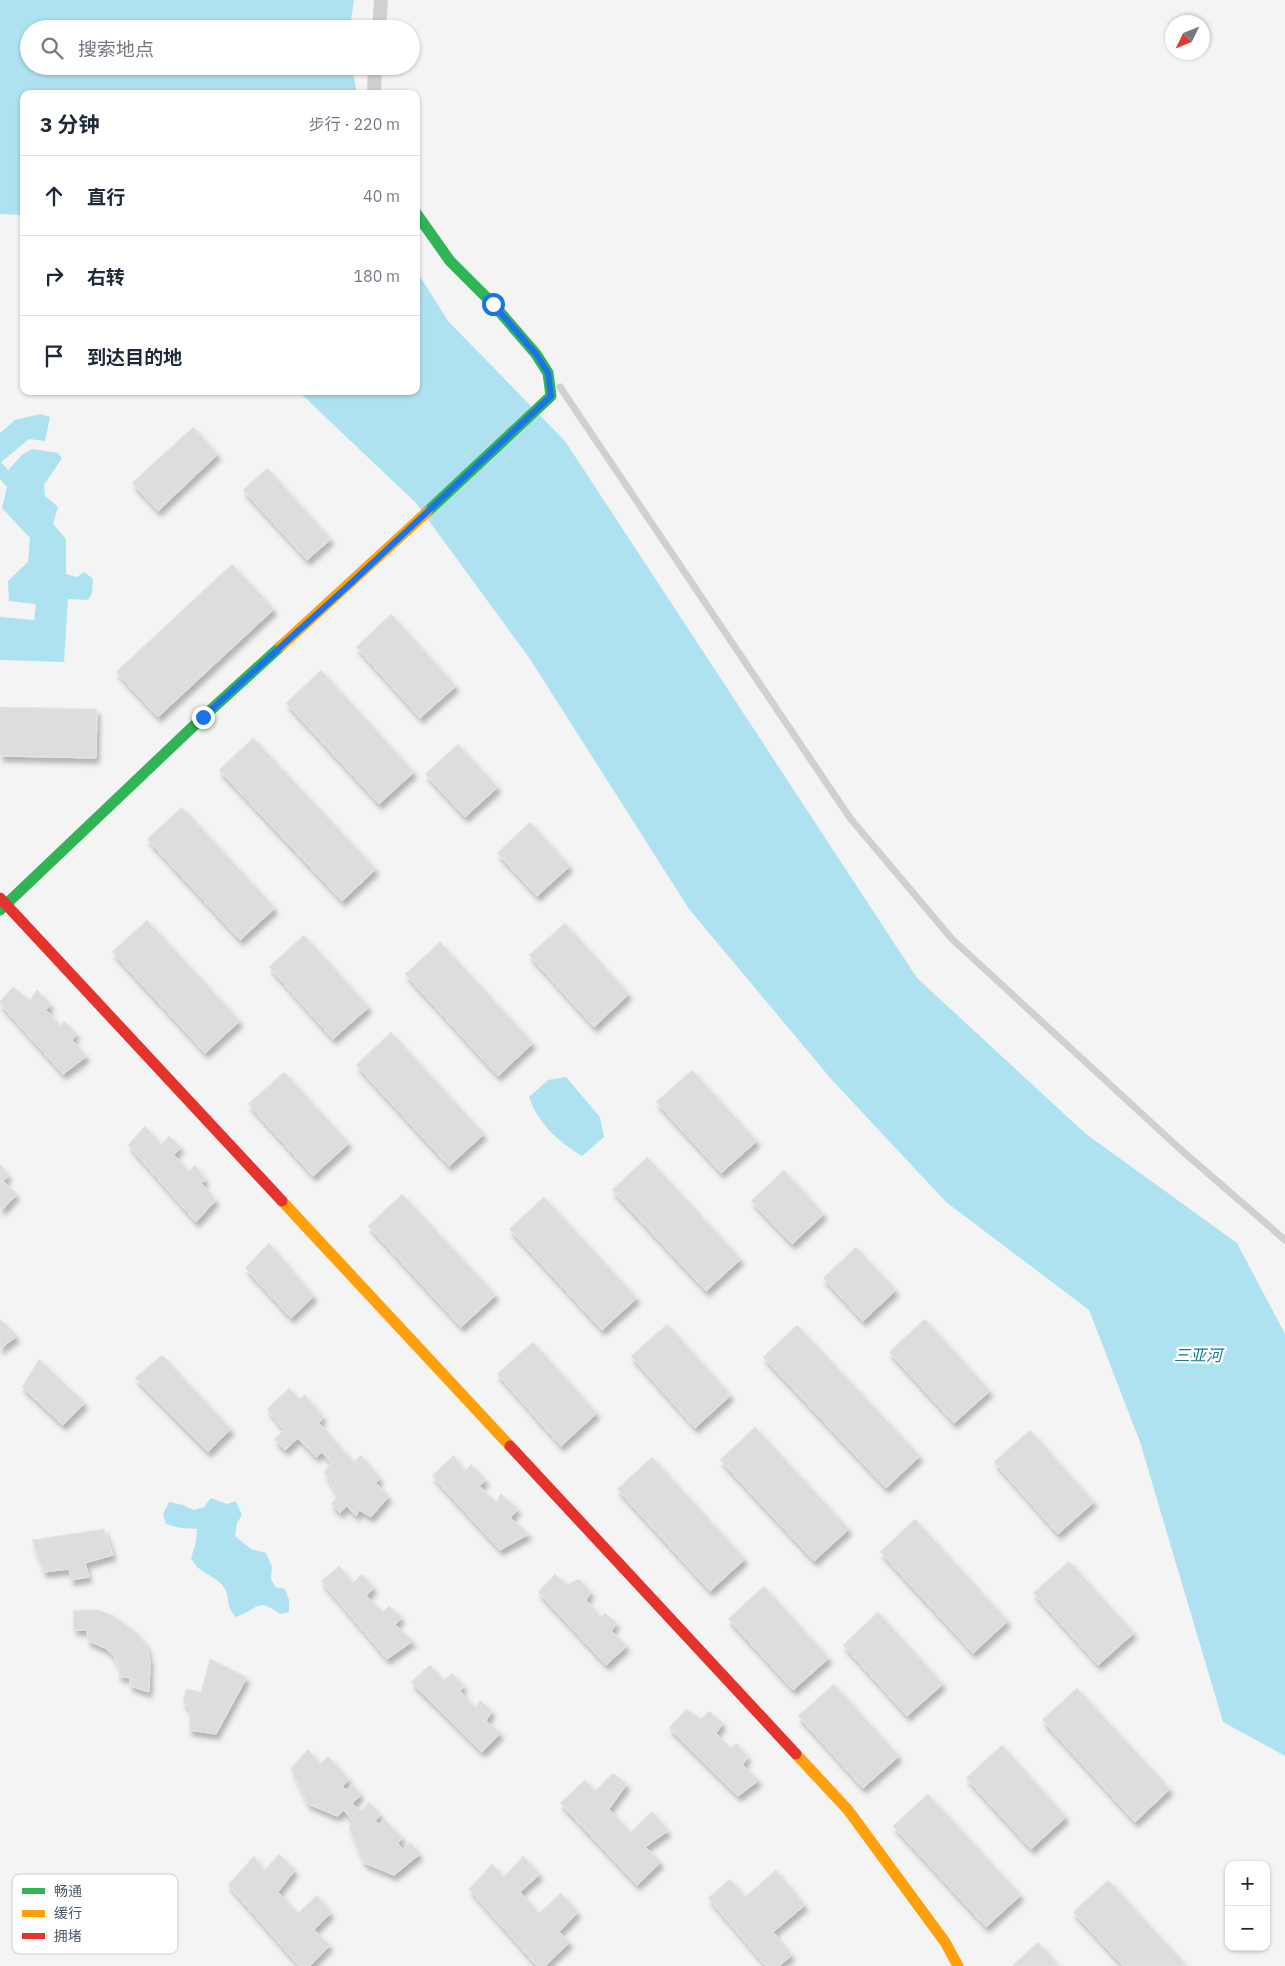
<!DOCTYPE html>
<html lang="zh">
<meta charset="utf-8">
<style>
:root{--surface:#fff;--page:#f2f2f3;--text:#1f2937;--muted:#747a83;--line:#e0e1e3}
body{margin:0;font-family:"IBM Plex Sans","Noto Sans SC",sans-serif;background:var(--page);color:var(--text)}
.controls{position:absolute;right:15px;bottom:15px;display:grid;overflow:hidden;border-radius:10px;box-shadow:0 1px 4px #0004}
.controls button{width:45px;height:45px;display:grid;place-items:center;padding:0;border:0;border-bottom:1px solid var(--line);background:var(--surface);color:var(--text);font:25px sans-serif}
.compass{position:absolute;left:1165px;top:15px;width:45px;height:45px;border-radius:50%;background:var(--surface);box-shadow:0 1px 4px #0004;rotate:227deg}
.stop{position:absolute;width:15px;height:15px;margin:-11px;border:4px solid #1a73e8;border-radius:50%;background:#fff}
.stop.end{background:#1a73e8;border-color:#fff;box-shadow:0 1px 5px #0008}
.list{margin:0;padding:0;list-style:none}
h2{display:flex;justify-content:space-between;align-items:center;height:65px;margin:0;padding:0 20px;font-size:21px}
h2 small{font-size:16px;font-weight:400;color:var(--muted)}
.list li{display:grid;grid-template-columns:32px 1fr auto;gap:15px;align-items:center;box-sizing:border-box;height:80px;padding:0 20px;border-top:1px solid var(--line)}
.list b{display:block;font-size:19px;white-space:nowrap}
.list em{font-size:16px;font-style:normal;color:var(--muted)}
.icon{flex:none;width:28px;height:28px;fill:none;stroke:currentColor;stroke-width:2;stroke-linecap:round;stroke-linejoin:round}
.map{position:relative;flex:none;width:1285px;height:1966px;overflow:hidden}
.search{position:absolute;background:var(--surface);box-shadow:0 1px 4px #0004;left:20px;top:20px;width:400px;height:55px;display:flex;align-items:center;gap:12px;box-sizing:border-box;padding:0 18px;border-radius:28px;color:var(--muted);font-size:19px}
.panel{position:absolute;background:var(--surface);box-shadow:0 1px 4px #0004;left:20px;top:90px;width:400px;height:305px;border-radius:10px}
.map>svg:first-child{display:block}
.water{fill:#aee2f0}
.building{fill:#ddddde;stroke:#e5e6e7;filter:url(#shadow)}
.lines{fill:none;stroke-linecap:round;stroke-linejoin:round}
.lane{stroke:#ced0d2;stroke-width:7}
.street{stroke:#ced0d2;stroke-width:14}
.fast{stroke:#30b455;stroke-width:11}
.slow{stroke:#ff9f0a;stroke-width:11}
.jam{stroke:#e5322d;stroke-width:11}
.route{stroke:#1a73e8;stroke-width:6}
.labels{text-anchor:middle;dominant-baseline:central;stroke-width:4.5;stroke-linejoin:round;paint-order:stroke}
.water-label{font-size:16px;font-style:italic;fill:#0c7c9b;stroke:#fff}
.key{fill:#fff;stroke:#c9ccd0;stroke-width:1}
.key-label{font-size:14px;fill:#4a5661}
</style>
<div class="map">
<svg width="1285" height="1966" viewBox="0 0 1285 1966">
<defs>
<filter id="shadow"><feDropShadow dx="3" dy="5.5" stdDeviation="2.5" flood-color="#0004"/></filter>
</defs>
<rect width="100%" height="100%" fill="#f4f4f4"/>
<path class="water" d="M0,0H354L350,29H29V66H352L357,94H24V215L0,214Z
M416,270L448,321L565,441L917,978L1086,1134L1237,1243L1285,1334V1756L1223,1722L1140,1442L1089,1310L946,1202L832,1080L689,909L530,659L416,503L298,391H416Z
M40,414L50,417L45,441L29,439L1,462L8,470L23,454L32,449L58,453L62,458L44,485L45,496L58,507L53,524L66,539V574L77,577L84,572L93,579L92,593L88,600L68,599L64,662L0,660V617L34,620L36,604L9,601L8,581L28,562L30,538L2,508L7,487L0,479V433L15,420Z
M566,1077L600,1117L604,1137L582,1156C558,1141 539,1125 529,1097L548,1080Z
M211,1498L227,1504L236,1501L242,1515L237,1523L235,1536L251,1549L266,1553L272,1566L271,1579L275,1587L285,1589L289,1600V1612L280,1614C256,1597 259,1609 236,1617C224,1604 231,1600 225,1589C217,1575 198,1574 191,1558L196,1542L197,1529L181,1528L166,1524L163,1514L169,1502L183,1505L194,1510L204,1507Z"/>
<path class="building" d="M193,427L218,454L158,511L132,483Z
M267,468L331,539L307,560L243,490Z
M232,564L274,609L158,717L116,672Z
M391,614L456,686L420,718L356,647Z
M321,670L414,772L379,804L286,703Z
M0,707L97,709L96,758L0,756Z
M253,738L376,869L342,901L219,770Z
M458,744L498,787L465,817L425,774Z
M182,807L275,908L240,940L147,839Z
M530,822L570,866L537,896L497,853Z
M147,920L240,1021L205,1053L112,952Z
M565,923L629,994L594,1027L529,955Z
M304,935L369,1007L333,1039L269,967Z
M440,942L533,1043L498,1076L405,974Z
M13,987L30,1000L37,990L51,1005L46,1010L61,1026L64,1021L77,1034L72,1040L87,1056L63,1074L0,1004V1001Z
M391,1032L484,1134L449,1166L356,1065Z
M692,1070L757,1141L721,1173L656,1102Z
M284,1072L349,1143L313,1176L248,1104Z
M145,1126L161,1144L169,1136L181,1147L174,1155L189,1171L195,1165L206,1180L201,1183L216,1200L196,1222L128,1145Z
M647,1157L741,1259L706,1291L612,1190Z
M0,1164L9,1176L2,1181L17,1194L2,1210L0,1208Z
M784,1170L824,1214L792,1244L751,1201Z
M402,1194L496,1295L461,1327L368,1226Z
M544,1197L637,1298L602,1330L509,1229Z
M269,1243L314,1296L291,1318L245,1268Z
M856,1247L896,1290L863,1321L823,1278Z
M0,1319L17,1336L0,1349Z
M925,1319L990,1391L954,1423L889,1352Z
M667,1324L731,1395L695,1428L631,1356Z
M797,1325L920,1456L886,1488L763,1357Z
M533,1342L597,1413L561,1446L497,1374Z
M162,1355L231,1429L208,1452L135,1378Z
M39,1359L85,1403L63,1425L22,1387Z
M289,1388L299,1399L305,1395L323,1417L319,1423L354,1462L361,1455L380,1478L376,1483L389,1496L371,1517L359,1510L356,1516L347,1506L340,1513L331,1504L338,1495L324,1472L331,1463L322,1452L316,1457L298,1438L285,1450L274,1439L284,1430L267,1409Z
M755,1427L849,1529L814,1561L720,1460Z
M1030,1430L1094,1502L1058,1534L994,1462Z
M454,1455L464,1472L471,1464L486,1480L479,1486L496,1502L501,1494L518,1509L510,1518L529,1534L500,1550L432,1476Z
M652,1457L745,1559L710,1591L617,1489Z
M915,1519L1008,1621L973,1653L880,1552Z
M104,1529L113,1555L85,1563L89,1577L71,1580L69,1569L44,1572L32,1540Z
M1069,1561L1134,1633L1098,1665L1033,1593Z
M339,1566L353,1583L362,1574L374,1588L366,1596L383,1612L389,1606L402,1617L395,1625L413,1641L387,1659L321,1581Z
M555,1574L567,1585L579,1579L591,1592L586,1600L601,1617L605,1613L617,1623L611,1631L627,1646L606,1665L538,1592Z
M764,1586L829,1658L793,1690L728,1619Z
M84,1610H98L114,1616L136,1632L146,1645L150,1661L149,1692L130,1686V1678L119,1676V1668L114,1656L105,1648L88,1641L87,1630H74L73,1611Z
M878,1612L943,1684L907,1716L843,1645Z
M210,1659L247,1677L216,1734L189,1730L190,1710L183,1702L186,1689L201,1692Z
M430,1665L444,1680L452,1673L464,1686L460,1691L476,1708L480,1700L492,1711L486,1721L501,1733L482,1752L411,1682Z
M834,1684L899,1756L863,1788L798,1716Z
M1077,1688L1170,1789L1135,1822L1042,1720Z
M686,1709L701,1719L709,1711L723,1723L716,1733L730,1748L737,1743L748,1757L742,1765L759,1780L738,1796L669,1728Z
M1002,1745L1066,1817L1031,1849L966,1778Z
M308,1749L320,1764L328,1756L349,1779L342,1787L347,1790L352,1784L361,1794L352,1804L361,1811L369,1802L381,1815L375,1821L379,1824L384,1819L403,1838L398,1843L402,1850L410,1842L420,1854L394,1875L364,1863L349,1827L353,1822L344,1810L337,1816L308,1804L291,1768Z
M613,1773L627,1784L609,1809L631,1832L652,1811L668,1831L645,1847L661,1862L637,1885L560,1803L585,1780L595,1791Z
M928,1794L1021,1895L986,1927L893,1826Z
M279,1854L295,1870L278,1892L298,1913L317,1895L331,1913L314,1930L330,1945L310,1966H299L228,1885L254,1856L264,1871Z
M523,1856L540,1874L520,1892L539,1913L561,1893L578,1912L559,1932L570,1942L545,1966H537L469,1889L492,1864L504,1877Z
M776,1870L805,1905L773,1932L792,1955L779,1966H766L708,1898L730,1879L745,1897Z
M1108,1880L1187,1966H1123L1073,1912Z
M1038,1942L1059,1966H1012Z"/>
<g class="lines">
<path class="lane" d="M560,387L850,818L952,939L1180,1149L1285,1240"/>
<path class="street" d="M379,29L381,0
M374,94L375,66"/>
<path class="fast" d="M416,213L450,261L493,304L536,354L548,373L551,396L427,512
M0,910L203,717L281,646"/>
<path class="slow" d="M281,646L427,512
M282,1201L510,1446
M796,1754L848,1810L945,1942L958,1966"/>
<path class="jam" d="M0,898L282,1201
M510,1446L796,1754"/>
</g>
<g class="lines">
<path class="route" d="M203,717L350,584L551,396L548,373L536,354L493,304"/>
</g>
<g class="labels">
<g class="water-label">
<text x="1198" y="1355">三亚河</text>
</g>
</g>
<rect x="12" y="1874" width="166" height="80" rx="8" class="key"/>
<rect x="22" y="1888" width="23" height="6" fill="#30b455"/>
<rect x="22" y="1910" width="23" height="7" fill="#ff9f0a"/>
<rect x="22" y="1933" width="23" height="6" fill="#e5322d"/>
<g class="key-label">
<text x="54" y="1896">畅通</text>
<text x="54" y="1918">缓行</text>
<text x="54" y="1941">拥堵</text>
</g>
</svg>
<div class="controls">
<button>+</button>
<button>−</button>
</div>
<svg class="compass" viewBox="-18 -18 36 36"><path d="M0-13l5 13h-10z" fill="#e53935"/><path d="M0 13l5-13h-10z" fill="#747a83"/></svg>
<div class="stop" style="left:493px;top:304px"></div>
<div class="stop end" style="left:203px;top:717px"></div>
<div class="search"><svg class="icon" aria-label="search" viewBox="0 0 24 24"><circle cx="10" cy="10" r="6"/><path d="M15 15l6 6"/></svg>搜索地点</div>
<section class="panel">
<h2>3 分钟<small>步行 · 220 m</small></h2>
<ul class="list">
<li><svg class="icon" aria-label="ahead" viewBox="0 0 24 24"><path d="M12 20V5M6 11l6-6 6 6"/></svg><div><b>直行</b></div><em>40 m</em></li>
<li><svg class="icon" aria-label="right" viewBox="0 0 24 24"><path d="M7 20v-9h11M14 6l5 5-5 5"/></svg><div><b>右转</b></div><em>180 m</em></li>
<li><svg class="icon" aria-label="arrive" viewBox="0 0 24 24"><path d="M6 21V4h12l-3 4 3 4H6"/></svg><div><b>到达目的地</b></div></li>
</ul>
</section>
</div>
